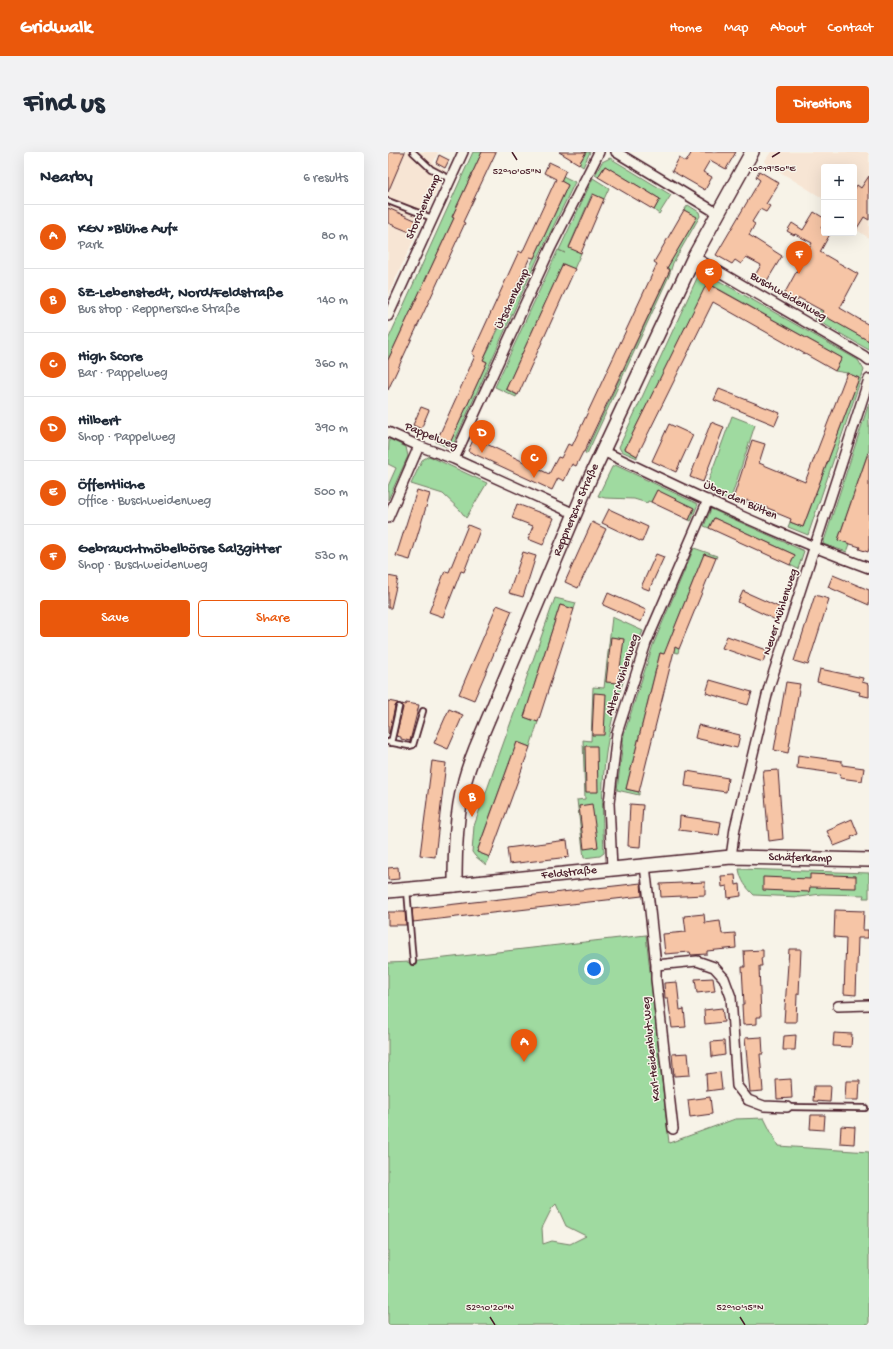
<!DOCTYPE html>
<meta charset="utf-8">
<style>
:root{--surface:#fff;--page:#f2f2f3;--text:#1f2937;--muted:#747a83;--line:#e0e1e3;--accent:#ea580c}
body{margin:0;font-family:"Gochi Hand",sans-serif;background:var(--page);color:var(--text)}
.controls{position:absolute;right:12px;top:12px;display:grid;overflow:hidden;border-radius:4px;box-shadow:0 4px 16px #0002}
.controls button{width:36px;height:36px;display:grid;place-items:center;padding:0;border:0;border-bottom:1px solid var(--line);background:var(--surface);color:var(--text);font:20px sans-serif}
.you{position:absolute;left:206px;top:817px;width:14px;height:14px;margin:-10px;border:3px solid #fff;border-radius:50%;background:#1a73e8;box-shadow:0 0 0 6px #1a73e833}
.badge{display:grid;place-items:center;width:26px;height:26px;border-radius:50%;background:var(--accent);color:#fff;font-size:13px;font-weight:700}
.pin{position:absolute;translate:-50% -33px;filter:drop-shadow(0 1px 2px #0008)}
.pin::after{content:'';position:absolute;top:21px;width:14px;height:12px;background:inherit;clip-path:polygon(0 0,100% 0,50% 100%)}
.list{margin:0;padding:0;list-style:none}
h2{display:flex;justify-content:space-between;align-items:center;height:52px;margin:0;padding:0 16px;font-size:17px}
h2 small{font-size:13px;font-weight:400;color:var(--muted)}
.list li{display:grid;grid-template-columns:26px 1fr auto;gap:12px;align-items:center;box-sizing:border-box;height:64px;padding:0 16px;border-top:1px solid var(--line)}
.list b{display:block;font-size:15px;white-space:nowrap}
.list p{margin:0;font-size:13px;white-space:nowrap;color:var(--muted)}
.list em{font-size:13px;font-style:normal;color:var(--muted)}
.actions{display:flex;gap:8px;padding:12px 16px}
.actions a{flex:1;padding:9px 0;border:1px solid var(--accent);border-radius:4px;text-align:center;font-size:14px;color:var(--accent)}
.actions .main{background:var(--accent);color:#fff}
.map{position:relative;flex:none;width:481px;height:1173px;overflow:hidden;border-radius:4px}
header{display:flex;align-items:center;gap:24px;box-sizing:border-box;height:56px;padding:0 20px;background:var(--accent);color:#fff}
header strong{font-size:19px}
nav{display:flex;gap:22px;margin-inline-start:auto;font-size:14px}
.intro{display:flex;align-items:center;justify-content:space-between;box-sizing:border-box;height:96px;padding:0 24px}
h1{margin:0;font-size:28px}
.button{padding:10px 18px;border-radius:4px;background:var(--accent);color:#fff;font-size:14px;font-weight:700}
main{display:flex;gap:24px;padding:0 24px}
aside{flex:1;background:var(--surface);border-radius:4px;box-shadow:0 4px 16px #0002}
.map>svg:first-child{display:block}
.built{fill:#f7e5d4}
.green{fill:#9fdaa0;stroke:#747c66;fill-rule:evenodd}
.building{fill:#f6c5a6;stroke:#4a1f2b}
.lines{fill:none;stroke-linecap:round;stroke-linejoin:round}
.lane-casing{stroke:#4a1f2b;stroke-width:8}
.street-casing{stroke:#4a1f2b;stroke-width:12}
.secondary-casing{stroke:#4a1f2b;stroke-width:16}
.lane{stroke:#f7f3e8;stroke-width:4.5}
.street{stroke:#f7f3e8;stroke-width:9}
.secondary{stroke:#f7f3e8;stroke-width:13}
.ticks{fill:none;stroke:#4a1f2b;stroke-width:1.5}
.labels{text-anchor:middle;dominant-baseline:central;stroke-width:3;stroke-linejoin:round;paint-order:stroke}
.street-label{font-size:12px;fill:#4a1f2b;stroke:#f7f3e8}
.ticks-label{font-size:10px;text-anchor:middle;fill:#4a1f2b;stroke:#f7f3e8;stroke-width:3;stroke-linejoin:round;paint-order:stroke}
</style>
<header>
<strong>Gridwalk</strong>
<nav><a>Home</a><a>Map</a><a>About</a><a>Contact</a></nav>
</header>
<div class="intro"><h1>Find us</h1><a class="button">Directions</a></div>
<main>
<aside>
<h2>Nearby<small>6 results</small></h2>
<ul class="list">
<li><span class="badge">A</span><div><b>KGV »Blühe Auf«</b><p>Park</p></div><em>80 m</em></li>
<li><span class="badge">B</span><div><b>SZ-Lebenstedt, Nord/Feldstraße</b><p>Bus stop · Reppnersche Straße</p></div><em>140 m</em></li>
<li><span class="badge">C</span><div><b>High Score</b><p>Bar · Pappelweg</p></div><em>360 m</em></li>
<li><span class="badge">D</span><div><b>Hilbert</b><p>Shop · Pappelweg</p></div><em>390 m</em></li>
<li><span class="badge">E</span><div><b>Öffentliche</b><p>Office · Buschweidenweg</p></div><em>500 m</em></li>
<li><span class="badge">F</span><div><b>Gebrauchtmöbelbörse Salzgitter</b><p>Shop · Buschweidenweg</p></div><em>530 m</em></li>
</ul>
<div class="actions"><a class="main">Save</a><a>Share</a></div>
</aside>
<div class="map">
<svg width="481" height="1173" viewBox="0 0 481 1173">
<rect width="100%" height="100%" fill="#f7f3e8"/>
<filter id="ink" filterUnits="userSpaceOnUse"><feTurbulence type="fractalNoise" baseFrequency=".025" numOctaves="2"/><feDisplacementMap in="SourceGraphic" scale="8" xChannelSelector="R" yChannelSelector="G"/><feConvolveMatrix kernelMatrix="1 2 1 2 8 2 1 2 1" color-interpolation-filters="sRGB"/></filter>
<g filter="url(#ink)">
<path class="built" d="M0,0H48L50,1L45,11L58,18L0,143Z
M383,0H481V86L466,76V15H436V47L376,10Z"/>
<path class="green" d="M85,0H94L64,65L66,66L0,208V188Z
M194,0H202L195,15L191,12L197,2Z
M222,6L283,43L271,62L266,58L272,47L217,14L210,25L207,23L214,10Z
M175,24L187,30L148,110L65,293L59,295L48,290L50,286L62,291L99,210L95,208L146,106L180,33L173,29Z
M205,26L221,36L216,47L204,42L181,95L193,101L186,117L175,112L118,237L129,243L128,245L107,235L170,98L177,101L171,98Z
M300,53L311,60L312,64L285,111L281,124L199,302L197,301L282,118L279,116L308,66L296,58Z
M315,122H319L470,208L476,218L420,383L400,375L402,370L415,375L471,226L459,221L447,219L454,206L320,131L237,297L249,304V306L233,299L231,295L310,124Z
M438,148L440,150L434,162L481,189V198L427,167Z
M481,251V298L450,388L462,392L459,400L435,392Z
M344,264L367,273L342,349L317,338Z
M1,287L18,295L20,304L0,348V334L8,316L0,312Z
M41,304L99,331L78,366L72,358L55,342L23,332L34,308Z
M227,313L310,352L303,369L301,368L306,356L269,339L263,350L260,349L259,351L246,347L217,346L210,344L224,315Z
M323,357L416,399L410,417L402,413L407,403L326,366L321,376L316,374Z
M306,396L329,404L328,406L316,402L280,492L291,497L290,501L286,500L284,504L272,501L238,637L251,640V643L229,638L236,582L265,493Z
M167,446L188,451L186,457L172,453L136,565L150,570L142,595L129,590L89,700L102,705L98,713L87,704L84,700L86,674Z
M224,465L255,479C235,523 220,571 216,619C213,646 215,674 216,701L212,704L196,706L189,648L197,647L195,588L203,589L205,535L216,536Z
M351,717L481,721V746H475L476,743L433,742L411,745L366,743C358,735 353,729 351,717Z
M258,783L281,991L347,967L376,966L390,994L481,1000V1173H0V811L22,810ZM168,1052L178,1074L198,1084L182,1092L164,1089L155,1092L154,1076L164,1056Z"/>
<path class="building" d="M0,0H17L0,40Z
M94,0H108L75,70L77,71L0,238V208L66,66L64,65Z
M171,0H198L191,12Z
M304,0H348L338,17L322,8L315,20L324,25L317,38L284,19L291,6L298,10Z
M51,3L61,8L57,16L48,11Z
M161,10L178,18L173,29L180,33L146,106L142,105L133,125L95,208L99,210L62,291L50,286L87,204L84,202L131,99L134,101L168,27L156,21Z
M217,14L272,47L266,58L210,25Z
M371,19L391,31L378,52L382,54L378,60L372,57L364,70L367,72L361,83L394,104L377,132L366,125L373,113L358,105L353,112L347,108L344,112L328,103L372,28L368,25Z
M481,24V68L476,65L466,81V38L469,33L473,36Z
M205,42L216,47L193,101L181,96Z
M0,56L29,69L24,81L0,71Z
M296,58L309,65L279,116L282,118L196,300H195L188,314L184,312L176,329L170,326L164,338L80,299L86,286L161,322L170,305L173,306L180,292L184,294L269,112L266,110Z
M426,60L436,66V71L433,76L436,78V81L442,82L432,100L470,122L452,156L481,173V189L433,162L435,159L411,146L407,153L394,146L424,91L407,82L406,83L399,79L404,71L415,78Z
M175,112L187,117L130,243L118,237Z
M319,131L454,206L447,219L325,150L249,304L237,297Z
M459,221L471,226L415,375L402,370L403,367L386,360L387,359L359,348L358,351L345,347L364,288L377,292L371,311L417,330Z
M331,237L392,261L387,273L326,248Z
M33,255L41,258L33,277L25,273Z
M323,270L336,275L315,330L302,325Z
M281,272L305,283L288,320L264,309Z
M480,301L481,302V396L480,400L471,397L472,395L450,388Z
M29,338L42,342L22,408L8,404Z
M269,338L306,356L301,368L263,350Z
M129,352L166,366L155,393L140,387L145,374L124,366Z
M221,357L260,375L254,390L214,371Z
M326,366L407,403L402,413L321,376Z
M204,370L218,377L190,436L177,430Z
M80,373L92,378L76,420L73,419L55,465L41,460L57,419L61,420Z
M135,400L148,404L135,445L121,441Z
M268,402L276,405L261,438L253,435Z
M316,402L328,406L291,497L287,495L251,640L238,637L272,501L276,502Z
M445,423L481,438V453L440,435Z
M0,424L10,426L3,456H0Z
M355,439L393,456L388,468L350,450Z
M220,441L258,458L253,470L215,453Z
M427,443L441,447L420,513L406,509Z
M109,453L124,459L86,548L71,542Z
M172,453L186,457L150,570L136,565Z
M339,484L379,498L375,510L334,496Z
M223,485L236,487L230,531L218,530Z
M432,517L475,526L474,530L481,532V545L471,543L472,540L429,530Z
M322,528L364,540L360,553L318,541Z
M398,530L412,532L400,601L386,598Z
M206,541L218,542L216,583H204Z
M0,549L10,551L7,554L1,582L0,581Z
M18,551L31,553L22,589L13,587V585L8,584L15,556L14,552L17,553Z
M61,557L75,563L60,597L46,591Z
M310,573L352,583L349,596L307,586Z
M129,590L142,595L102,705L89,700Z
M197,594H209L210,640H198Z
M410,603L454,609V613L476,616L474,629L452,626L453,622L409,616Z
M44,609L58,611L47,705L32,703Z
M390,618L395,687L381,689L375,619Z
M299,619L340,626L338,640L297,634Z
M204,652L210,695L196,697L191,654Z
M242,652L255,653L252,695L240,694Z
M292,664L333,670L331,683L291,678Z
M464,667L470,682L463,685L464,687L446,694L439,679L448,675V674Z
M179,688L181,705L121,712L119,696Z
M10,715L11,727L0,728V716Z
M422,722L468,724V736L422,735L421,740L375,738V725L422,727Z
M347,723L348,733L352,732L353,744L340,746L339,734L334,735L333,724Z
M317,730V743L273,745L272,732Z
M253,731L254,744L25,770L24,757Z
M447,758L476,759L475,778H480V786H470L468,843L456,842L458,786L446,785Z
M0,760H17L18,773H0Z
M316,762L317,771L332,769L334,782L347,781L348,796L319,799V802L303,803L302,800L277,802L275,782L298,780L296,764Z
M401,797H413L411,842H409L408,870H396Z
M375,798V806H373L374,814H371L373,865H369V872L355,873L354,852H356L354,815H357L356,799Z
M325,826L327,839L309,841L307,827Z
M289,830L292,858L296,857L298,875L284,876L280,846H277L276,831Z
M334,856L336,870L317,872L316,858Z
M446,881L464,882L463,895L445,894Z
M408,883L407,898H395L396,884Z
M374,885L375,902H372L375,939L362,940L357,886Z
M336,889L337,903L324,905L323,890Z
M300,901L302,923L286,924L284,902Z
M332,920L334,937L319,939L318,922Z
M403,927L404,946L389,947L388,928Z
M458,929H472L471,948H457Z
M426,934H443L442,950L425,949Z
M322,945L324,962L302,965L300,948Z
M423,963H437L436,978L422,977Z
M453,974L467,975L466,992L452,991Z"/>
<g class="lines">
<g class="lane-casing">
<path id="lane" d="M25,0L43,17L62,27
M0,49L44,66
M0,590L21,594L25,593L35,559
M3,591L11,555
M19,738L25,810
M399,955L477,956"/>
</g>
<g class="street-casing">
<path id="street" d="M228,0L329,61
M306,105L476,204L481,208
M0,164L75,0
M0,280L31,294L66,307L187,362
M215,299C302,341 390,383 481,416
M66,307L163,95L211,0
M0,366L31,294
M343,705L347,676L381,535L481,227
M257,713L268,813V827L285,977
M224,717L221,651L229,581L258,491L320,348
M268,813L309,809L326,815L336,826L343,845L349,934L360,948L376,954L399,955
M450,854L481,853"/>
</g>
<g class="secondary-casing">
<g id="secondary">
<path id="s1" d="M67,733C67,698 68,662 77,628C80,617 84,606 88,596L202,326L306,105L364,0"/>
<path id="s2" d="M0,739L67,733L343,705L481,708"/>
</g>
</g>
<use href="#lane" class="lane"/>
<use href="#street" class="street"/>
<use href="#secondary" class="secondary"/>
</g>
</g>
<path class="ticks" d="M124,0L129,8M384,5L392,0M102,1165L107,1173M352,1165L357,1173"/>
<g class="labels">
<g class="street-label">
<text transform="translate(36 55) rotate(-66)">Storchenkamp</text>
<text transform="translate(400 145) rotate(30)">Buschweidenweg</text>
<text transform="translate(125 147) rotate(-65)">Ütschenkamp</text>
<text transform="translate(43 285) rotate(22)">Pappelweg</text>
<text transform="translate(352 349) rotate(24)">Über den Bülten</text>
<text stroke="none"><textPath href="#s1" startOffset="398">Reppnersche Straße</textPath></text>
<text transform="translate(393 460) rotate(-72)">Neuer Mühlenweg</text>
<text transform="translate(235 523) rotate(-72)">Alter Mühlenweg</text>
<text stroke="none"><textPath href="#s2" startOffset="414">Schäferkamp</textPath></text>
<text stroke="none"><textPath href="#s2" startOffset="182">Feldstraße</textPath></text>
<text transform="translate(264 897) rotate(-96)">Karl-Heidenblut-Weg</text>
</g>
</g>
<g class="ticks-label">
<text x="384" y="19">10°19'50"E</text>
<text x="129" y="22">52°10'05"N</text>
<text x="102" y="1158">52°10'20"N</text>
<text x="352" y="1158">52°10'15"N</text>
</g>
</svg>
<div class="controls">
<button>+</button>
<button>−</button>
</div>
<div class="you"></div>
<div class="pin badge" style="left:136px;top:910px">A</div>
<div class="pin badge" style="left:84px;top:665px">B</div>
<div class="pin badge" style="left:146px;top:326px">C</div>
<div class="pin badge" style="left:94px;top:301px">D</div>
<div class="pin badge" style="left:321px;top:140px">E</div>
<div class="pin badge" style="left:411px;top:122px">F</div>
</div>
</main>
